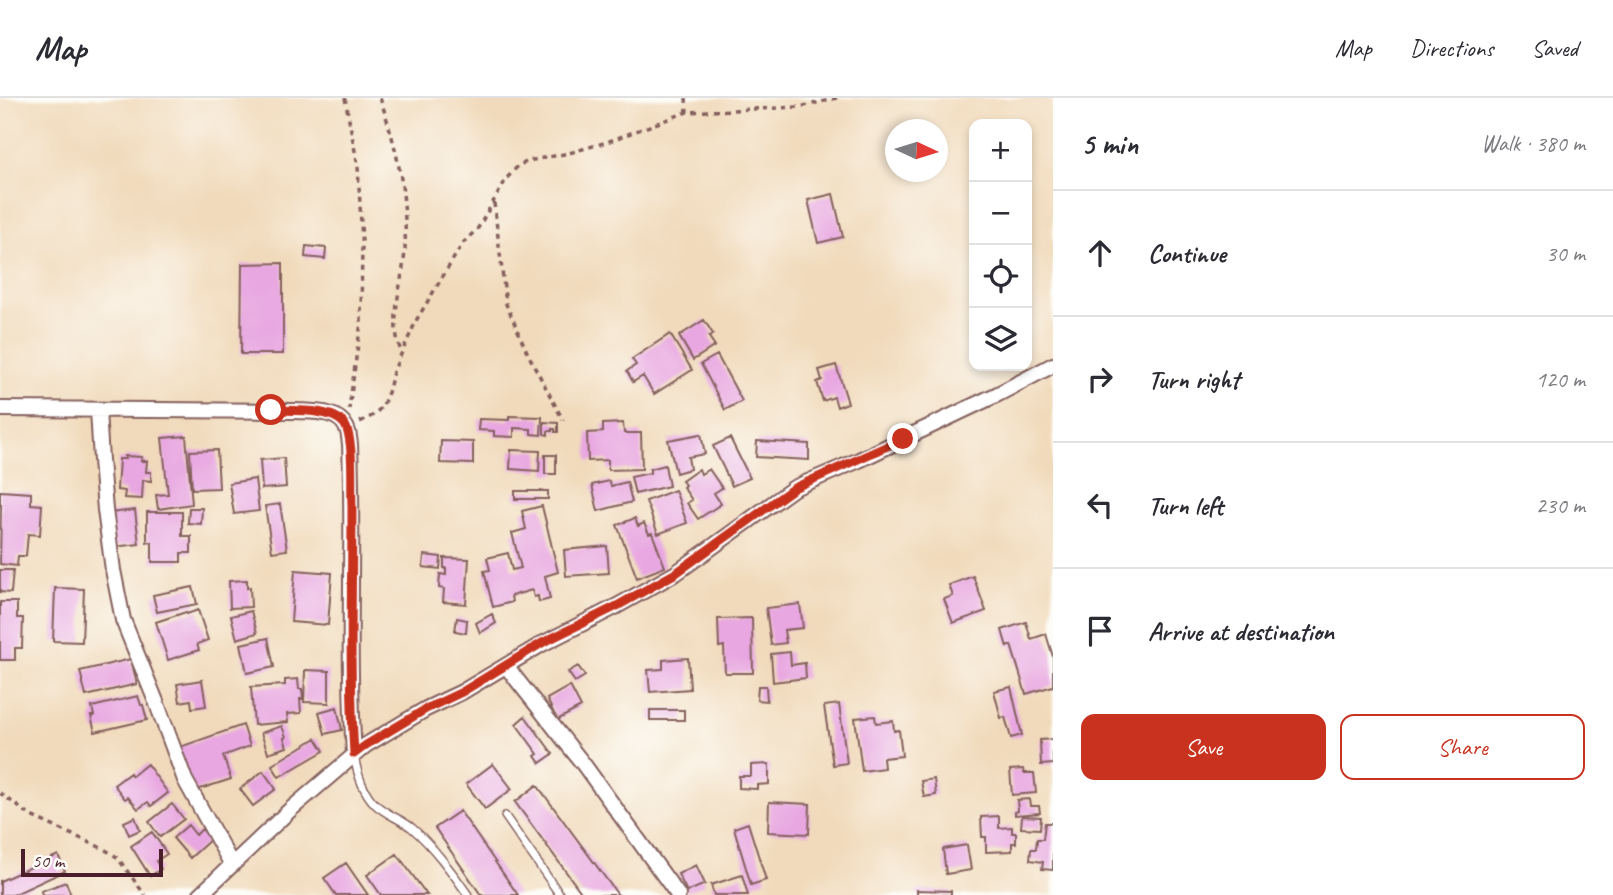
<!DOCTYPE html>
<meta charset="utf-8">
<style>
:root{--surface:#fff;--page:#f2f2f3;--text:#2b2b33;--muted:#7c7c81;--line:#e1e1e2;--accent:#c8321e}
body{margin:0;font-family:Caveat,sans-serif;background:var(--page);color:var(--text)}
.controls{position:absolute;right:21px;top:21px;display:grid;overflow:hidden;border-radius:14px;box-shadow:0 4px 10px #0003}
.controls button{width:63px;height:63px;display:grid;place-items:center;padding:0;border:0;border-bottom:2px solid var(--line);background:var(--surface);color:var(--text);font:35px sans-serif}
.compass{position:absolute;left:885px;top:21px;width:63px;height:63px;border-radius:50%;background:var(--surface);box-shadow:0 4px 10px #0003;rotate:94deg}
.scale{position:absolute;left:21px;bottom:18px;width:142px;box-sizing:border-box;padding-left:7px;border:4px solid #4a1f2b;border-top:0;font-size:19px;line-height:24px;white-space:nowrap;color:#4a1f2b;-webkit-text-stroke:5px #fdfcf7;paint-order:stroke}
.stop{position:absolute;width:21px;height:21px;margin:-16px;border:5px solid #c8321e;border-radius:50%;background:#fff}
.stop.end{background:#c8321e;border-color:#fff;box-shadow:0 2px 7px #0008}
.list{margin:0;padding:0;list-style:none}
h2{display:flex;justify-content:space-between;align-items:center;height:91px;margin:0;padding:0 28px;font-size:30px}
h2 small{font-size:23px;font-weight:400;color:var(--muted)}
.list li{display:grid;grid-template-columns:46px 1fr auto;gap:21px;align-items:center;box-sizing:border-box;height:126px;padding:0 28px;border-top:2px solid var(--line)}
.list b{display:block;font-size:26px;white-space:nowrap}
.list em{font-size:23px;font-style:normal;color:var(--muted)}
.actions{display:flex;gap:14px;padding:21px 28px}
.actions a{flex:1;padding:16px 0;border:2px solid var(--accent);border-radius:14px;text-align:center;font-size:24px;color:var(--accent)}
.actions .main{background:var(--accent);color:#fff}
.icon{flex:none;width:38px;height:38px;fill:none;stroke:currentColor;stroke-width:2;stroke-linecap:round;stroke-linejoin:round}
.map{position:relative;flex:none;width:1053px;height:797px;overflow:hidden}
header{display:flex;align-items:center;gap:42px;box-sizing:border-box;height:98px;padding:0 35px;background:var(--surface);border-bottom:2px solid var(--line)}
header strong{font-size:33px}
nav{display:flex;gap:38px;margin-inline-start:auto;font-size:24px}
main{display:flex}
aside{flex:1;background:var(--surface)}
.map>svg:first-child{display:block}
.building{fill:#e8a7e1}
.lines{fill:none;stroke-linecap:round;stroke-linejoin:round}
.lane-casing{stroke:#84605d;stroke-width:10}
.street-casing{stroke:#84605d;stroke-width:18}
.path{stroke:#84605d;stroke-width:3.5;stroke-dasharray:5 5;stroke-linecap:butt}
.lane{stroke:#fff;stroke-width:7}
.street{stroke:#fff;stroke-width:14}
.route{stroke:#c8321e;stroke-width:9}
</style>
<header>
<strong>Map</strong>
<nav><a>Map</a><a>Directions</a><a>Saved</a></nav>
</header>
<main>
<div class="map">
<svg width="1053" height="797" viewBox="0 0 1053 797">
<rect width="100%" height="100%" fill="#fdfcf7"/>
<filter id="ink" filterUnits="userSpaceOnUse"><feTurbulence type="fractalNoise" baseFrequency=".0143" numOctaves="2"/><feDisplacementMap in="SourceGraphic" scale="14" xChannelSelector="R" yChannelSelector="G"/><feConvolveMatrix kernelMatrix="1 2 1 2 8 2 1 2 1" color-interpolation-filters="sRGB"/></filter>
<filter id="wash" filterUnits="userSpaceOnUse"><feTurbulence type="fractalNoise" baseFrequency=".00686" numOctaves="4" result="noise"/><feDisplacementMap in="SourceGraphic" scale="28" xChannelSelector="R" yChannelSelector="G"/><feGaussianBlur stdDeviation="1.57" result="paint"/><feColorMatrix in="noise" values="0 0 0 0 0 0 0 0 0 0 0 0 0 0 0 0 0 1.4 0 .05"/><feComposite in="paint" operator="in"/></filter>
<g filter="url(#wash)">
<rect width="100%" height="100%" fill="#f1dabb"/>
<g id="blocks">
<path class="building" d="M833,96L843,139L818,145L808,102Z
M306,148L326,150L325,161L305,159Z
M283,165V256H241L242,166Z
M704,222L713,236L709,239L715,248L693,262L679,238Z
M670,236L692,272L654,296L643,278L633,284L627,273L636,267L632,261Z
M717,257L742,303L725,312L701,266Z
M836,267L848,305L837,309L834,299L823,303L817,284L822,282L819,272Z
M509,318L542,319L541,337L531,336V331L514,330V339L494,338V333L478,332L479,321L509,322Z
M544,324L558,325V334H555V331H552V333H548V337L544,336Z
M623,325L624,335H641L642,371L608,372V362L588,363L587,335L603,334V326Z
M701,336L705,356L688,359L690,371L676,375L668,342Z
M186,338L192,406L158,411L156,397L168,396L162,340Z
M730,340L750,380L732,388L713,348Z
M441,343L473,344V366L440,365Z
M757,343L809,346V362L756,359Z
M217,352L219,390L192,391L190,353Z
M511,352L540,353L539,373L510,371Z
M545,357H556V376H545Z
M125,358L142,359L141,363H147L146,374H151V383L143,382L142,401L124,400L125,393L117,392L119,361H126Z
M284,360L286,389L262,391L260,362Z
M665,367L669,388L635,396L631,379L650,375V371Z
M699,371L701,376L709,371L722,390L714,395L721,406L698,421L687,405L692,402L683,389L685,387L682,383Z
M255,381L259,413L234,416L229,385Z
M609,383L611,388L627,384L632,404L598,413L592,387Z
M675,392L687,425L658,436L646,403Z
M0,393L31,395V406L42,407L40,437L28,436L26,458H18L17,468L0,466L1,407H0Z
M515,393H548V401H515Z
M280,406L287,452L272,454L265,408Z
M542,408L558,474L545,478L550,501L539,504L538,498L534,499L532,492L511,498L512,504L493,509L484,473L490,472L487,460L508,455L512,472L521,470L512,435L526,431L522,413Z
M189,410H202L201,426L188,425Z
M135,412L139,446L113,449L110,415Z
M147,414H182V438H191V455H181V464H152V444H147Z
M635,420L638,428L644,425L649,436L652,435L665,469L637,480L617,427Z
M607,448L609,475L566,478L564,452Z
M424,457L441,459L440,471L423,469Z
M444,460L469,461L466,506L443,504L444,491L439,490L440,476L446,477V470H444Z
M0,472H13L11,495L0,494Z
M295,472L332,475L328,527L291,524Z
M973,478L986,513L953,525L944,501L953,498L949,487Z
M247,482V490L250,489L251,509L230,510L229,483Z
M193,489L197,506L157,514L153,497Z
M55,490L84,491L82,544L53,543Z
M0,504H17V520H23L22,550H15V562H0Z
M800,506L803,530L784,532L786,545L771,547L766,510Z
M198,512L208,542L197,546L199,552L168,562L156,524L186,514L187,516Z
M251,513L257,535L237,541L231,518Z
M492,516L496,525L480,535L476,525Z
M457,520L467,522L466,535L455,533Z
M752,520L753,575H725L724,548L719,549L718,521Z
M1026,524L1031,541L1046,536L1053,559V588L1026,596L1011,547L1007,549L1002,532Z
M268,540L274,569L247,575L241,546Z
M790,554L791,567L805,565L806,580L773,584L771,556Z
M688,560L690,591L650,594L648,572L663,571V562Z
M131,561L137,586L86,598L80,573Z
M578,568L585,578L575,584L568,574Z
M305,572L329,573V605L304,604Z
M298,581L299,591H302L303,601H300L301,615L287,616L288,624L254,627L251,589L285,587V582Z
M202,582L206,608L192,610L191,602L180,604L177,586Z
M570,588L581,609L557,622L547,601Z
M758,588H766L767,603L757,602Z
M1011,589L1022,637L1011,640L1005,619L1001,620L994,593Z
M138,598L141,607H143L147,622L95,634L91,618H94L92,609Z
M839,606L847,665L833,667L824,608Z
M337,609L342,632L325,636L319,614Z
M650,612H684V622H650Z
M525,618L553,656L540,665L535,658L538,656L516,626Z
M875,618L876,625L893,623L894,633L899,632L902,658L883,660L884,670L862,673L855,620Z
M243,627L250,648L223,658L231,681L191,694L177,650Z
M282,628L286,639L284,640L287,649L268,655L261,635Z
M316,640L324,653L279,679L272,667Z
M1053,641V666L1041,667L1040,642Z
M147,666L168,695L151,708L148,704L138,711L128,699L125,701L114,687L130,675L132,678Z
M493,666L512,691L485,711L466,686Z
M769,666V686L757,687V691L739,690V678H751V667Z
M1023,671L1024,675H1034L1036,695L1012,697L1010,672Z
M263,673L276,691L253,708L240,691Z
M934,681L936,697L924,699L921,683Z
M537,687L618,797H583L515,704Z
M1029,701L1030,708H1039L1040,715L1015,717V714L1018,713L1017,702Z
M769,704L810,706L809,736L768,734Z
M172,706L184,721L160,739L149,724Z
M460,713L518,797H481L435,730Z
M999,718V730L1012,729V735H1016V745H1012V753L986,754V739H982L981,719Z
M1022,718L1041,719L1040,731L1021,730Z
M135,719L140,732L129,737L124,724Z
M748,725L766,782L751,787L734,730Z
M1045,725H1053V772L1042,771L1043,764L1030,762L1031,751H1036L1037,741H1043Z
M188,727L196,737L202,731L211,741L190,760L173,740Z
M152,734L167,756L156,763L161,771L150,778L131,748Z
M967,747L971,772L946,776L943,751Z
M397,756L427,797H381L367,777Z
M58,757L65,773L13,797H0V783Z
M346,765L368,797H336L324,780Z
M696,767L705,786L687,794L678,776Z
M742,777L748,797H714L711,787Z
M66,784L71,797H42L41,793Z
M917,792L951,793V797H917Z"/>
</g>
</g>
<g filter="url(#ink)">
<use href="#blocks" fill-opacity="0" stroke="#84605d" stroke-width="2"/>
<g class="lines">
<g class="lane-casing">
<path id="lane" d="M354,657C357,675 362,693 375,706C385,716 401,721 412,730C431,746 454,776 468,797
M505,718L560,797"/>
</g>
<g class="street-casing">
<path id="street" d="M0,311L296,313C312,314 338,312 346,329C349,333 349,341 350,346C354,450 347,553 354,656
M98,312L101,362L105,412L113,472L123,522L157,606L185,682L232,767
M506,568L584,667L678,797
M200,797L290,712L366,647L426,611L462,594L542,546L617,508L676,475L794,390L859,362L998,296L1053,267"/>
</g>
<path class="path" d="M345,0L358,69L362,145L361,224L349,311
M380,0C398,53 407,96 405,152C403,185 388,222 401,253
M686,0L687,14
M494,105L506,206L528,256L563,322
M360,324L372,318L382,309L389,292L393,274L417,221L463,145L478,130L507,80L518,68L528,63L569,55L607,44L687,14L800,9L837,0
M0,695L31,718L104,751L117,759L145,797"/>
<use href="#lane" class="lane"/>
<use href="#street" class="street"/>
</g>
</g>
<g class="lines" filter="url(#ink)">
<path class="route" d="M271,312C290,313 337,309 346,329C354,345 351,390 352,409C352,492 349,574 354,656L366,647L426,611L462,594L542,545L617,508L676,475L794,390L903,341"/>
</g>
</svg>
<div class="controls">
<button>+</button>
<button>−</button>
<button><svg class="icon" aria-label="locate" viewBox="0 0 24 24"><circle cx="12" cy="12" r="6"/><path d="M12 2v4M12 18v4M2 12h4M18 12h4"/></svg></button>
<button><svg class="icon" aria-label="layers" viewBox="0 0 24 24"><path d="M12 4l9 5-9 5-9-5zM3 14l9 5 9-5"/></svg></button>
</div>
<svg class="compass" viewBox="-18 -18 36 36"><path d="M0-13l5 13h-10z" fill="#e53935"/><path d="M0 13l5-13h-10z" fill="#7c7c81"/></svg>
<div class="scale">50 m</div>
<div class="stop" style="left:271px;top:312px"></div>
<div class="stop end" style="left:903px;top:341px"></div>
</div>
<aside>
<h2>5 min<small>Walk · 380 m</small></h2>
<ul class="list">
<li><svg class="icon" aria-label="ahead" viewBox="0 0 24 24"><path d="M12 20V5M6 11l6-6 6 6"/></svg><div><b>Continue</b></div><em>30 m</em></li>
<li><svg class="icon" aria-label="right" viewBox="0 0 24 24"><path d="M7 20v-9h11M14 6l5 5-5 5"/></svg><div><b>Turn right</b></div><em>120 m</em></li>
<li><svg class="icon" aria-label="left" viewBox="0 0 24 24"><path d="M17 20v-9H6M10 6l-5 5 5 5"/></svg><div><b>Turn left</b></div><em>230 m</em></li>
<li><svg class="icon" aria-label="arrive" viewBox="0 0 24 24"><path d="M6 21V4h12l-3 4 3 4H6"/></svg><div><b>Arrive at destination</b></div></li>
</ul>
<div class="actions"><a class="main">Save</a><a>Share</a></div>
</aside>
</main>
